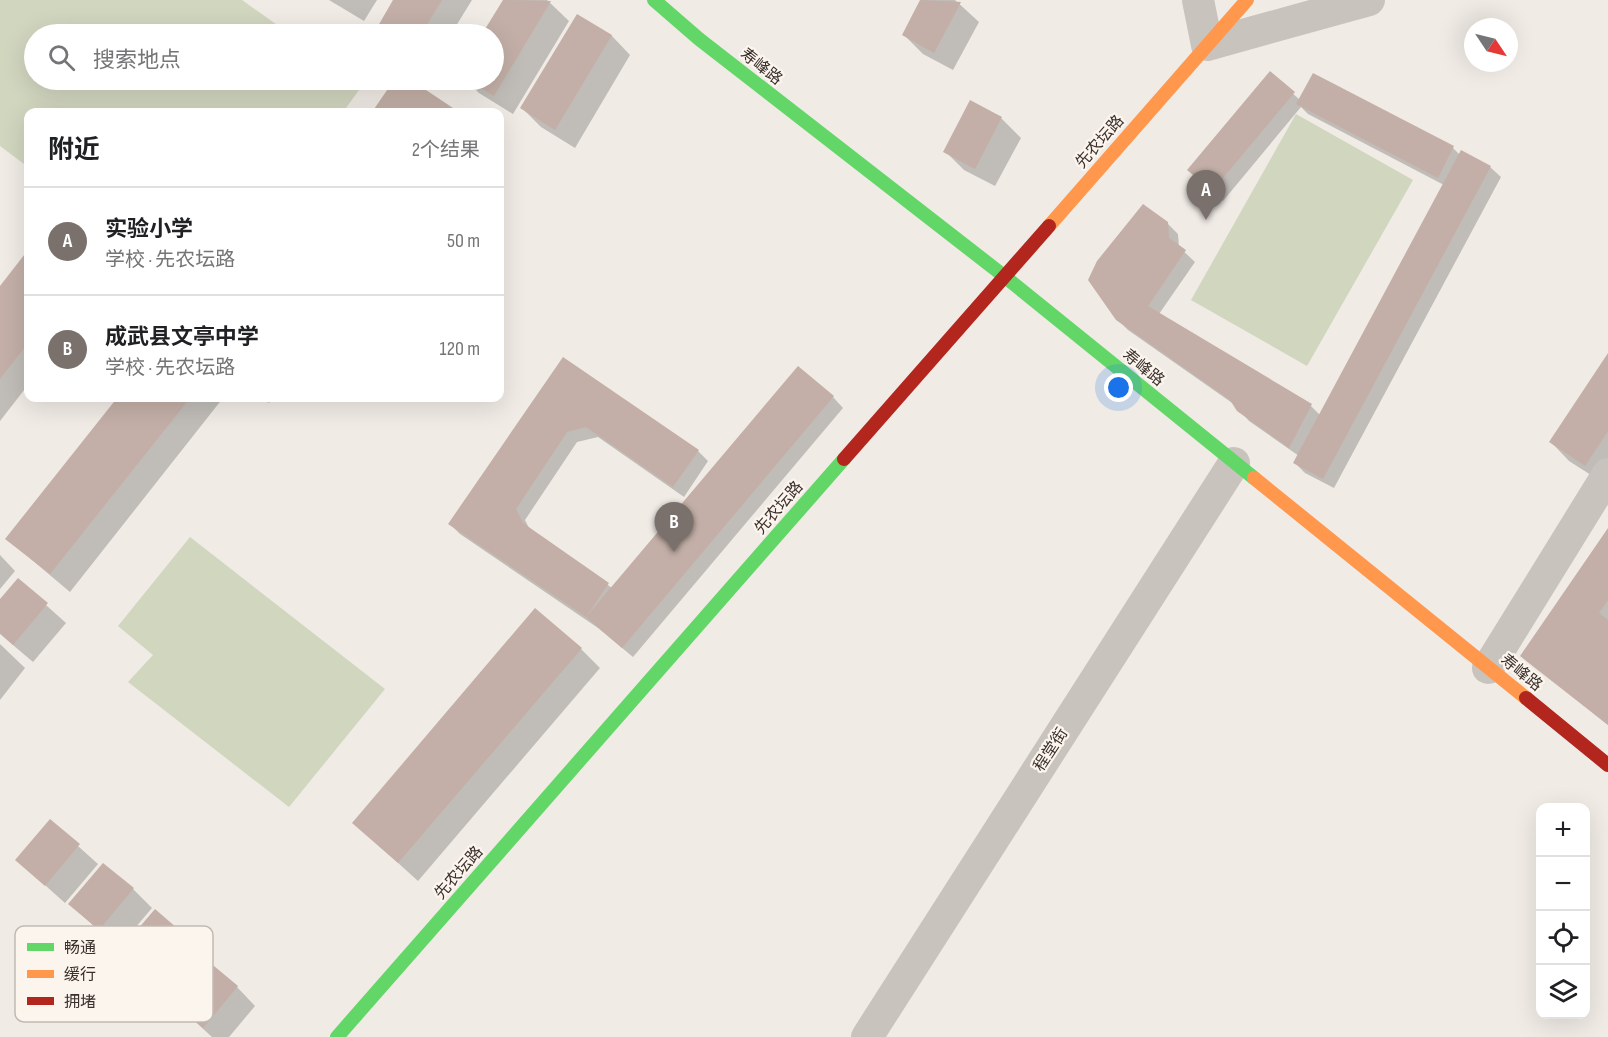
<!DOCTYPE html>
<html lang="zh">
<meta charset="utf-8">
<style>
:root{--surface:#fff;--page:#f2f2f2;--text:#202124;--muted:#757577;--line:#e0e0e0;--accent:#7a716c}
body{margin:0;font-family:"Sofia Sans Condensed","Noto Sans SC",sans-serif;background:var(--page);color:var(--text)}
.controls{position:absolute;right:18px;bottom:18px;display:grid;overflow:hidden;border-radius:12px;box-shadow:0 6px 24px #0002}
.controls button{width:54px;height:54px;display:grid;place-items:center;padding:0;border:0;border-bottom:2px solid var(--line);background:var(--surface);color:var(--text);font:30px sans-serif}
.compass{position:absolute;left:1464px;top:18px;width:54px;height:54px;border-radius:50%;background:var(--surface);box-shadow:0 6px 24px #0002;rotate:125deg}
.you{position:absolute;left:1119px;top:388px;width:21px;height:21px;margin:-15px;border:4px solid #fff;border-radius:50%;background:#1a73e8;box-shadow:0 0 0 9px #1a73e833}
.badge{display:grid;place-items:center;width:39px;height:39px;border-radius:50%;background:var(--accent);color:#fff;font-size:20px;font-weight:700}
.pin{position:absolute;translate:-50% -50px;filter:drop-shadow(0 2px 3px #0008)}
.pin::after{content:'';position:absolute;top:32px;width:21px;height:18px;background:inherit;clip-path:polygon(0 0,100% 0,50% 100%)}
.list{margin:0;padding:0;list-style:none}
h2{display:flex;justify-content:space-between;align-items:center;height:78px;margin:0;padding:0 24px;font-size:26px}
h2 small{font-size:20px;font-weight:400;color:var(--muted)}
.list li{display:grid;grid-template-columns:39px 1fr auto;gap:18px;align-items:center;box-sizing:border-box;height:108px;padding:0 24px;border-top:2px solid var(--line)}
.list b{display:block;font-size:22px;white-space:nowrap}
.list p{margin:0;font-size:20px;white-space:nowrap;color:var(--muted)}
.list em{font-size:20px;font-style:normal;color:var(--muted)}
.icon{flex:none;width:33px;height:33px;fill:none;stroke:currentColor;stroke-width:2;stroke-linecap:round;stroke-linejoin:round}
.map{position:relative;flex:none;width:1608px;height:1037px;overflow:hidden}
.search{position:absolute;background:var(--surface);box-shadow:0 6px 24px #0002;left:24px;top:24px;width:480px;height:66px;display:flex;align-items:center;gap:15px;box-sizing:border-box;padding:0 21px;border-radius:33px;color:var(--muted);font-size:22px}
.panel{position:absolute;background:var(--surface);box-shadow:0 6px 24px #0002;left:24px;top:108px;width:480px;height:294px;border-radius:12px}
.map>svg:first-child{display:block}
.green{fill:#d1d6bf}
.shadow{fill:#0003}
.building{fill:#c3afa7}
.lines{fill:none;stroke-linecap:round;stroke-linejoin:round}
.street{stroke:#c9c3be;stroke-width:32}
.fast{stroke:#63d668;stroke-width:14}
.slow{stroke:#ff974d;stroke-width:14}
.jam{stroke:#b3261e;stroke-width:14}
.labels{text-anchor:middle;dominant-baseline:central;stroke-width:4.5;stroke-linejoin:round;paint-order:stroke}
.street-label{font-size:16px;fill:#3b302b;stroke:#fbf5ee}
.key{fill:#fbf5ee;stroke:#c1bab4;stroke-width:1.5}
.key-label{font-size:16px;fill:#3b302b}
</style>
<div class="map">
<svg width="1608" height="1037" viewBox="0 0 1608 1037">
<rect width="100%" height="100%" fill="#f0ebe5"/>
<path class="green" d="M0,0H242L290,34H34V80H353L362,86L343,112H28V167L0,146Z
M1296,114L1413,180L1307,366L1191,300Z
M190,537L385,689L289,807L128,682L153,655L118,626Z"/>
<path class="shadow" d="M329,0H377L364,21Z
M395,0H472L451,34H389L380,25Z
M505,0H547L569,21L513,114L479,93L466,80H494V34H484Z
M922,0H955L979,22L953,70L923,54L904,35Z
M577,16L612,36L630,55L575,148L541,127L522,108Z
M1270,73L1300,100L1313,75L1453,148L1460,155L1490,167L1501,177L1334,488L1305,473L1295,463L1299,456L1249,421L1235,405L1128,330L1117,319L1167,223L1178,234L1179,247L1195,262L1159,314L1311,406L1321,416L1444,185L1308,114L1301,107L1223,201L1189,170Z
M396,80H408L457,112H374Z
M971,103L1002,119L1021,138L995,186L964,170L945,151Z
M28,253V385L0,421V289Z
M1608,355V479L1605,484L1569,461L1551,442Z
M564,359L698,451L708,461L684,497L598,437L577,442L525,520L530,530L612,588L833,397L843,408L633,657L598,628L460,534L450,524Z
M119,398H223L70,592L7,539Z
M260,398H273L269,403Z
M1608,531V725L1522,656Z
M0,555L15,571L0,589Z
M18,580L66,623L33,662L0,634V602Z
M0,644L25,668L0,700Z
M581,649L600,668L418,881L354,823Z
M50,821L98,864L65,903L17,860Z
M133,889L152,908L118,948L70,904Z
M237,987L255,1006L229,1037H212L174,1002Z"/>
<path class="building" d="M393,0H442L421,34H393L378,26Z
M503,0L551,1L494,96L467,80H494V34H482Z
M920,0L961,2L934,53L902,35Z
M577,14L612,35L555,130L520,108Z
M1270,71L1295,92L1212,191L1187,170Z
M1313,73L1454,146L1438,178L1296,104Z
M394,80H411L459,112H372Z
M970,100L1002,117L975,169L943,152Z
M1461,150L1491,166L1323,479L1293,463Z
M1143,204L1168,222L1169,238L1186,250L1148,306L1312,404L1289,448L1237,411L1230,400L1116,320L1088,280L1097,261Z
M28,250V343L0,379V286Z
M1608,353V431L1585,466L1549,442Z
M563,357L699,450L673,487L586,427L567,432L516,509L523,523L609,583L586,617L798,366L834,396L622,648L586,617L448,524Z
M117,398H190L50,574L5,539Z
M1608,528V600L1599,613L1608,620V725L1520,656Z
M18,578L48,603L13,645L0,633V599Z
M535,608L582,648L398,863L352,823Z
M50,819L80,844L45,886L15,860Z
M103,863L134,888L99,930L68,904Z
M155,909L185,935L150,976L119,951Z
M208,961L238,986L203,1028L172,1002Z"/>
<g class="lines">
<path class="street" d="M1198,0L1207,45L1369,0
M1488,668L1608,474
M867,1037L1234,463"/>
<path class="fast" d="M654,0L699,39L1004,276L1254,478
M337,1037L844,459"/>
<path class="slow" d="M1049,226L1247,0
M1254,478L1526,698"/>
<path class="jam" d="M844,459L1049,226
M1526,698L1608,765"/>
</g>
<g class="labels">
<g class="street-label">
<text transform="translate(761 67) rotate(38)">寿峰路</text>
<text transform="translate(1100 142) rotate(-49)">先农坛路</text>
<text transform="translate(1143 368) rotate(39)">寿峰路</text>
<text transform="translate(779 508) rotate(-49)">先农坛路</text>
<text transform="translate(1521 673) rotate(39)">寿峰路</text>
<text transform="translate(1051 750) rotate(-57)">程堂街</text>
<text transform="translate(459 873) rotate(-49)">先农坛路</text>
</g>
</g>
<rect x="15" y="926" width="198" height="96" rx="9" class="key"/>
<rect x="27" y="943" width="27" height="8" fill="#63d668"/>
<rect x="27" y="970" width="27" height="8" fill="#ff974d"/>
<rect x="27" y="997" width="27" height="8" fill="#b3261e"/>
<g class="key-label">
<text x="64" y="953">畅通</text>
<text x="64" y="980">缓行</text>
<text x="64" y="1007">拥堵</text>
</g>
</svg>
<div class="controls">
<button>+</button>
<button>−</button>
<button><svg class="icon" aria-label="locate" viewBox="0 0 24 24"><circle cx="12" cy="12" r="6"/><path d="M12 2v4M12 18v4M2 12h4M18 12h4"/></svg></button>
<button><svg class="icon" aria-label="layers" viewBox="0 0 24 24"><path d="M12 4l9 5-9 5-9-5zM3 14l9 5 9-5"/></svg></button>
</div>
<svg class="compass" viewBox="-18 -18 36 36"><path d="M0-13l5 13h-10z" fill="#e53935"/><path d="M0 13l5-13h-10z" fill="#757577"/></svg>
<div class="you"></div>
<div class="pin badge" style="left:1206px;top:220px">A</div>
<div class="pin badge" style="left:674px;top:552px">B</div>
<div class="search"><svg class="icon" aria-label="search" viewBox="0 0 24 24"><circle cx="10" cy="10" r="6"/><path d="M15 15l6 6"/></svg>搜索地点</div>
<section class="panel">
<h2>附近<small>2个结果</small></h2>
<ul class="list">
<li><span class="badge">A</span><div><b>实验小学</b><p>学校 · 先农坛路</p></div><em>50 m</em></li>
<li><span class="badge">B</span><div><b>成武县文亭中学</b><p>学校 · 先农坛路</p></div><em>120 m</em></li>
</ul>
</section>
</div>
